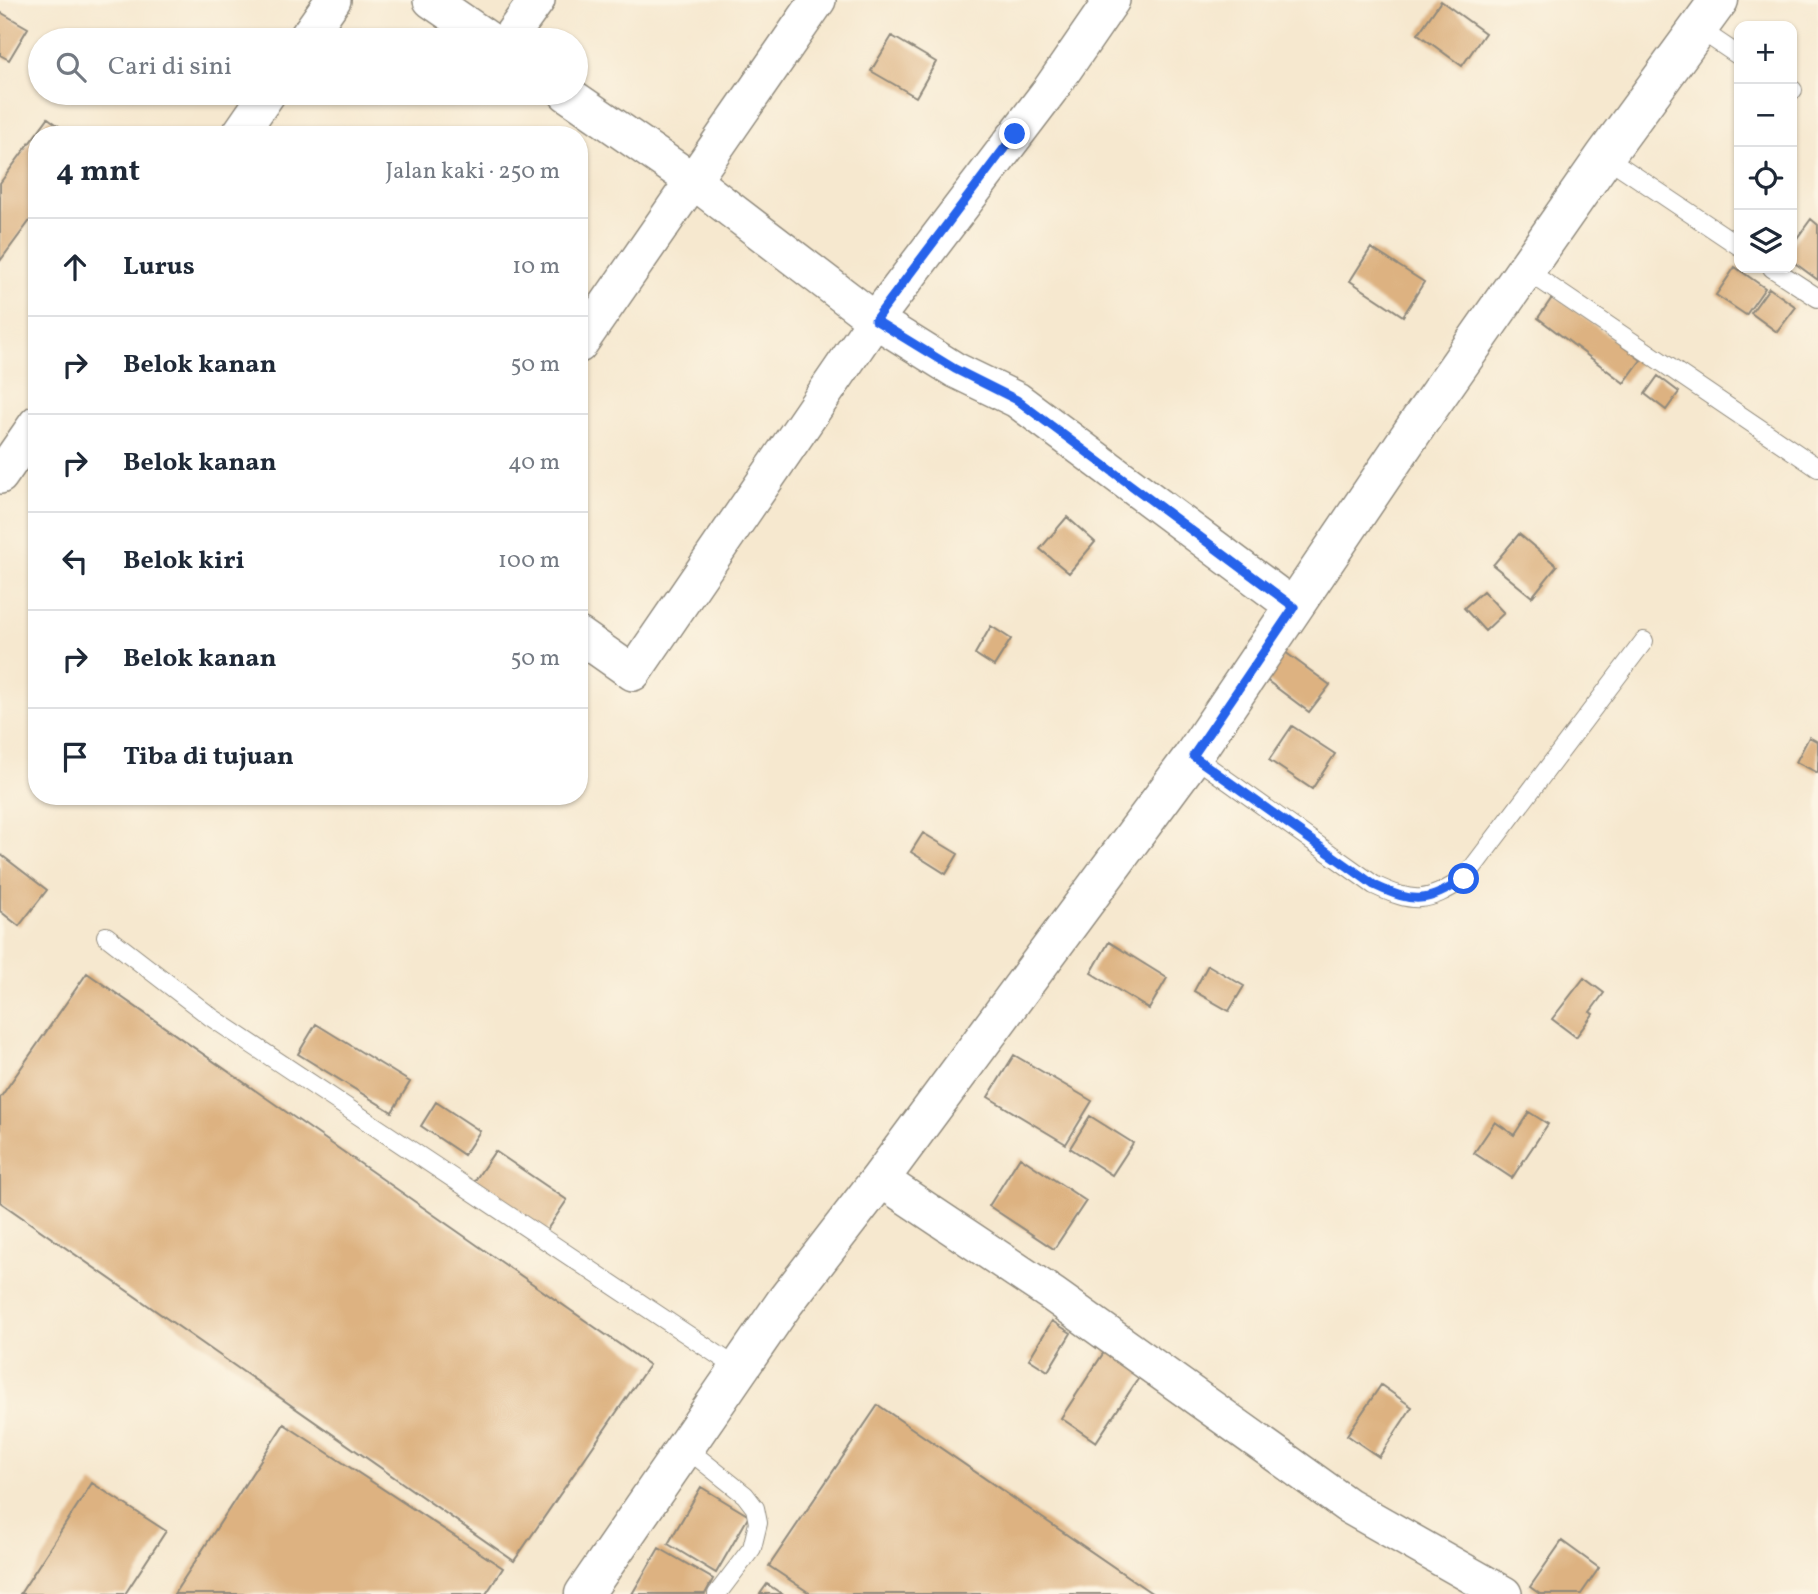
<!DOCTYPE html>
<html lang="id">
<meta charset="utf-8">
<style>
:root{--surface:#fff;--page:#f6f6f7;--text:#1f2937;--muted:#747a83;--line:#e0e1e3}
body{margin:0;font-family:Vollkorn,serif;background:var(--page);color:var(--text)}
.controls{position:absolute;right:21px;top:21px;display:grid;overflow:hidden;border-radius:14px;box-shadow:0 2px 5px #0004}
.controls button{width:63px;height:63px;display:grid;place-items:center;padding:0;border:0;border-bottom:2px solid var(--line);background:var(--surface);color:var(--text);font:35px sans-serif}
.stop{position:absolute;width:21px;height:21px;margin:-16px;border:5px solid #2563eb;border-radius:50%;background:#fff}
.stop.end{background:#2563eb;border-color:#fff;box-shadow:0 2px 7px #0008}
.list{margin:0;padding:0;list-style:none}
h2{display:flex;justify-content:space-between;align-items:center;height:91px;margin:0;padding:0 28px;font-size:30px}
h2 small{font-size:23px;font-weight:400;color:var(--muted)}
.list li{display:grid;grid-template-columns:46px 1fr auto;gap:21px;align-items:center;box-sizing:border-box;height:98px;padding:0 28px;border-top:2px solid var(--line)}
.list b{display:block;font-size:26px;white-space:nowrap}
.list em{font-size:23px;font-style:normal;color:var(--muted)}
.icon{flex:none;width:38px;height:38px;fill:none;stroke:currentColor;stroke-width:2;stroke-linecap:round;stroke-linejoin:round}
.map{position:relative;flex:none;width:1818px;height:1594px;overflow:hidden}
.search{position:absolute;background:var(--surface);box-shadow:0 2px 5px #0004;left:28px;top:28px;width:560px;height:77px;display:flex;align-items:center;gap:18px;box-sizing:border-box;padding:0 24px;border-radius:38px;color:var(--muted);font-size:26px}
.panel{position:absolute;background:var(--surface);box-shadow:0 2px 5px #0004;left:28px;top:126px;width:560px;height:679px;border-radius:28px}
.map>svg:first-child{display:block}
.building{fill:#ddb281}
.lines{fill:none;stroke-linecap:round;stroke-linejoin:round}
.service-casing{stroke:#908a7d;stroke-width:20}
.minor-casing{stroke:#908a7d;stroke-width:38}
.tertiary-casing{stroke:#908a7d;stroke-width:41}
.service{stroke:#fff;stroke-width:18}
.minor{stroke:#fff;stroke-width:35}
.tertiary{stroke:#fff;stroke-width:38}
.route{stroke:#2563eb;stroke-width:9}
</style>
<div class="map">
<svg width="1818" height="1594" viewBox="0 0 1818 1594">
<rect width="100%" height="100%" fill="#fcf5e5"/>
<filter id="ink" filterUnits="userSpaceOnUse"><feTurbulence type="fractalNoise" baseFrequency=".0143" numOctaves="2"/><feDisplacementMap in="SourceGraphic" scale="14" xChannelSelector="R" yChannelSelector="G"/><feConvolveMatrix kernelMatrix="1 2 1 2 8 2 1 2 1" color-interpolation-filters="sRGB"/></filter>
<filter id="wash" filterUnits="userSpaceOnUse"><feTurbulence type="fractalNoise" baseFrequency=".00686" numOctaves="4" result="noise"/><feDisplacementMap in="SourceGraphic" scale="28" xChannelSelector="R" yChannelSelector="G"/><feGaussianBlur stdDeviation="1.57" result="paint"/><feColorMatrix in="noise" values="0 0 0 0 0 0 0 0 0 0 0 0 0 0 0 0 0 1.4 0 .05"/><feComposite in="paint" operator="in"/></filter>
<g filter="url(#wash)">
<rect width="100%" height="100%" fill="#f6e8cf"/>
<g id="blocks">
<path class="building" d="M1441,1L1485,33L1462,66L1418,34Z
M0,12L28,28L9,60L0,55Z
M892,36L936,62L916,97L871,71Z
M48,118L71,135H37V211L0,261V183Z
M1811,219L1818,225V280L1792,261V245Z
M1371,248L1424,282L1403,316L1350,281Z
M1735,267L1765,288L1746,315L1716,295Z
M1769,288L1796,307L1777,332L1751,313Z
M1554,295L1641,360L1624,383L1538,318Z
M1658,376L1679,392L1666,410L1645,394Z
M1067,517L1095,542L1069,573L1040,549Z
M1519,534L1557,566L1532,597L1493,565Z
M1483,591L1504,613L1485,631L1464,608Z
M991,626L1011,639L994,666L975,654Z
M1285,652L1330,685L1309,712L1265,679Z
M1292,726L1335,754L1312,789L1269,760Z
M1809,737L1818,742V773L1796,762Z
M923,833L958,854L946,874L911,852Z
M0,854L47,890L19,926L0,911Z
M1109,942L1167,978L1149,1009L1091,973Z
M1208,965L1244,986L1229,1011L1194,991Z
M87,973L649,1365L514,1561L0,1202V1098Z
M1584,978L1604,993L1590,1012L1593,1014L1576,1037L1552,1019Z
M316,1024L410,1082L392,1112L298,1054Z
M1014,1055L1092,1101L1066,1144L988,1097Z
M436,1102L480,1131L464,1155L421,1126Z
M1529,1112L1548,1124L1512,1178L1474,1153L1495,1122L1514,1135Z
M1090,1116L1133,1143L1112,1175L1070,1148Z
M495,1151L567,1200L546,1231L474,1182Z
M1020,1157L1086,1201L1054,1249L989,1206Z
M1052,1321L1071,1333L1048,1371L1029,1359Z
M1110,1343L1146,1367L1096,1442L1061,1418Z
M1381,1385L1412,1407L1379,1457L1347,1435Z
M878,1405L1153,1594H811L769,1566Z
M284,1424L503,1568L486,1594H174Z
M92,1483L166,1531L125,1594H20Z
M701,1487L749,1516L716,1573L668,1544Z
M1562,1541L1599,1568L1581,1594H1540L1530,1587Z
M659,1548L713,1579L705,1594H632Z
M767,1584L782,1594H760Z"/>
</g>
</g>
<g filter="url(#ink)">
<use href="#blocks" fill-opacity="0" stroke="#908a7d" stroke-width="2"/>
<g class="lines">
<g class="service-casing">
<path id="service" d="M1699,29L1739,56
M1792,90H1793
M1605,156L1739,246
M1772,268L1818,298
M1526,270L1818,468
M1193,756L1374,885C1415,904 1426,903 1464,879L1644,641
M106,936L211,1017L739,1369
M686,1448L745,1495L755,1508L758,1523L752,1548L717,1594"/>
</g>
<g class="minor-casing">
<path id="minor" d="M431,0L489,40
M305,40L333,0
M508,40L537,0
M566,93L692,180L875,320L955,370L1017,400L1294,607
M239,135L268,93
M579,345L818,0
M0,476L37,423
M579,635L633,673L875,320L1050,90L1112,0
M880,1179L1052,1294L1347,1505L1504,1594"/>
</g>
<g class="tertiary-casing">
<path id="tertiary" d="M584,1594L785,1302L880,1179L1193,756L1419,422L1605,156L1719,0"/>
</g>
<use href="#service" class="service"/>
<use href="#minor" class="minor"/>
<use href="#tertiary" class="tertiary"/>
</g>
</g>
<g class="lines" filter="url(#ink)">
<path class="route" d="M1015,134L875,320L955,369L1017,400L1294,607L1193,756L1374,885C1414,904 1427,903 1464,879"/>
</g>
</svg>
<div class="controls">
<button>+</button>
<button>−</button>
<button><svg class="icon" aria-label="locate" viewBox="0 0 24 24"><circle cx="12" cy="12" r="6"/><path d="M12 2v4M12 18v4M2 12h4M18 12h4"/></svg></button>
<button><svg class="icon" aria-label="layers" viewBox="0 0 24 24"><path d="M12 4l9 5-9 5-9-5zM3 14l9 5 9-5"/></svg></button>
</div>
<div class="stop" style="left:1464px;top:879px"></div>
<div class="stop end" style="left:1015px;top:134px"></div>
<div class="search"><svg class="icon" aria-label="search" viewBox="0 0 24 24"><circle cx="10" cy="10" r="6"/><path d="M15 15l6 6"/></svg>Cari di sini</div>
<section class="panel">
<h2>4 mnt<small>Jalan kaki · 250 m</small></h2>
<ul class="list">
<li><svg class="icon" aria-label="ahead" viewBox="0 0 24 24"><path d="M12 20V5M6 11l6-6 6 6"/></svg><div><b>Lurus</b></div><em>10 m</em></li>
<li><svg class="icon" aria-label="right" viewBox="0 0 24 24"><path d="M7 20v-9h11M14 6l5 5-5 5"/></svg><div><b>Belok kanan</b></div><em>50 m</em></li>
<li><svg class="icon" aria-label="right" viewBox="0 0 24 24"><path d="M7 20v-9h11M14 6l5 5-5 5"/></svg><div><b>Belok kanan</b></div><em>40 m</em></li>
<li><svg class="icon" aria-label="left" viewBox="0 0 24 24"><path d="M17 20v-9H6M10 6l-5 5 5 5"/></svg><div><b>Belok kiri</b></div><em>100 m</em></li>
<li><svg class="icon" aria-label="right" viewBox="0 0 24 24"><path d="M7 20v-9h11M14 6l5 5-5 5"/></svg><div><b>Belok kanan</b></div><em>50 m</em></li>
<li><svg class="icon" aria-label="arrive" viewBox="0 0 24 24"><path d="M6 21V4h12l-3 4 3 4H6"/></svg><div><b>Tiba di tujuan</b></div></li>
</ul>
</section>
</div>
